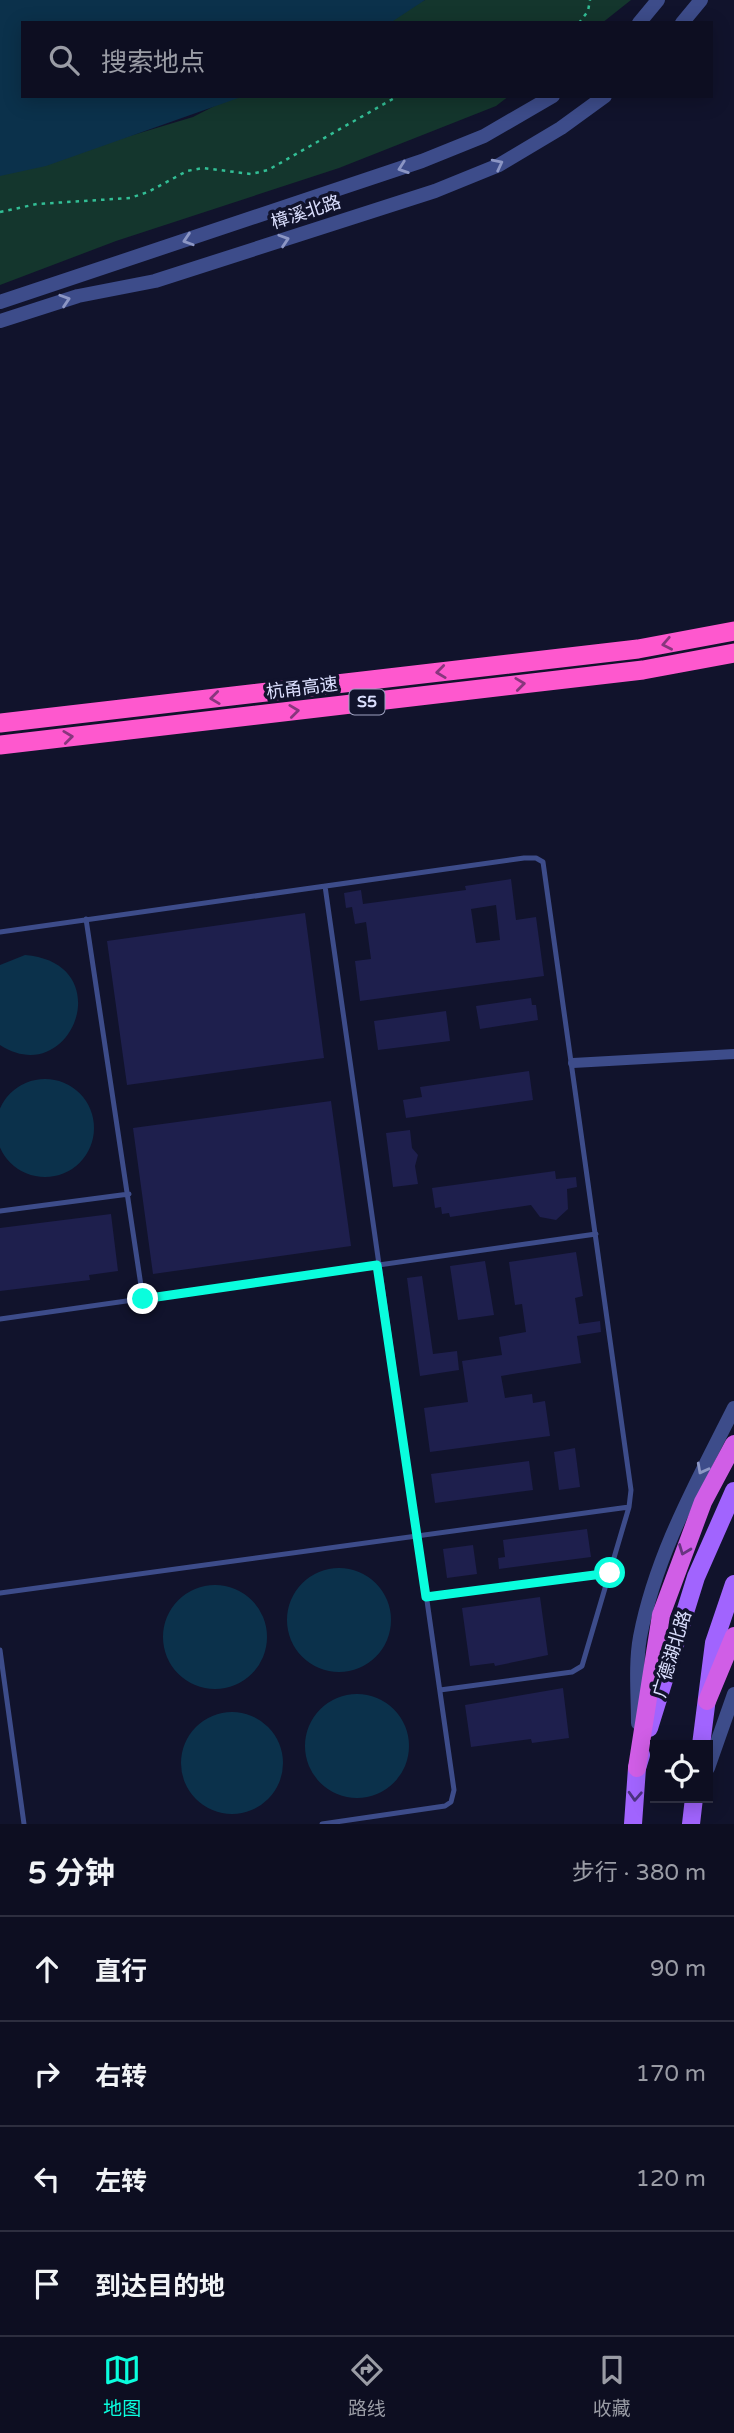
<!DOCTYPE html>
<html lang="zh">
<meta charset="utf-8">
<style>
:root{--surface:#0d0e21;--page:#1b1c2e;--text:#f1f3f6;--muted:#9a9ca5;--line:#2d2e3f;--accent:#0afddd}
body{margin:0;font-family:"Varela Round","Noto Sans SC",sans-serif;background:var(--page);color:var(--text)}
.controls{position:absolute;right:21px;bottom:21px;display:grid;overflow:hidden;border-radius:0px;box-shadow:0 4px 18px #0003}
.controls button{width:63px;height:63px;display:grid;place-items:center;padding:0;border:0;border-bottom:2px solid var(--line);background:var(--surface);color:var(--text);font:35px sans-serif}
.stop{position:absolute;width:21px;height:21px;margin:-16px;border:5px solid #0afddd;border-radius:50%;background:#fff}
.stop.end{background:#0afddd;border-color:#fff;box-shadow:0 2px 7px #0008}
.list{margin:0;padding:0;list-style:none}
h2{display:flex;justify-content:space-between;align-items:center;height:91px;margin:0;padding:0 28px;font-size:30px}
h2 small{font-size:23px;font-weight:400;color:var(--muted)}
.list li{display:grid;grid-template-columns:46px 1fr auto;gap:21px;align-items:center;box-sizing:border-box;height:105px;padding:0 28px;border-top:2px solid var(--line)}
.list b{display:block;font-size:26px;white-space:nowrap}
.list em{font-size:23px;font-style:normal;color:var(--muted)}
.icon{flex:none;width:38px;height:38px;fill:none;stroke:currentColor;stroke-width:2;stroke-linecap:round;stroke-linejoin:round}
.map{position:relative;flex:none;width:734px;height:1824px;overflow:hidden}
.search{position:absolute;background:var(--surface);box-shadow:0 4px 18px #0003;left:21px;right:21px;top:21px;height:77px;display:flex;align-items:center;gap:18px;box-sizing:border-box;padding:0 24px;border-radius:0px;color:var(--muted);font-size:26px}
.sheet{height:511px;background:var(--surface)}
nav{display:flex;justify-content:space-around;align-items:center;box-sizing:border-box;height:98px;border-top:2px solid var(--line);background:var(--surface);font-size:19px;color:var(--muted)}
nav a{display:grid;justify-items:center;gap:4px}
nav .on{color:var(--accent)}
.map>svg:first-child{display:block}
.green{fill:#14362d}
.water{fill:#0b314b}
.building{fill:#1e1f4d;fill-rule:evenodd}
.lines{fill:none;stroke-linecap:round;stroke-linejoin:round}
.path{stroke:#32be95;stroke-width:2.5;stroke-dasharray:3.5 5;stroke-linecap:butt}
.service{stroke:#3d4c8a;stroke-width:5}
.minor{stroke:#3d4c8a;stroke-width:10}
.tertiary{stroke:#3d4c8a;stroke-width:14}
.primary{stroke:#a164fe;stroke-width:18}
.trunk{stroke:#d05ee6;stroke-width:18}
.motorway{stroke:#fe58ce;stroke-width:19}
.oneway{stroke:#8c96c4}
.oneway2{stroke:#88367d}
.oneway3{stroke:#673580}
.oneway4{stroke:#4b3380}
.route{stroke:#0afddd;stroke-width:9}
.labels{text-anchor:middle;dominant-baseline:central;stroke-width:7;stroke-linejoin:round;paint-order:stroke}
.shield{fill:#11132c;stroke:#9fa2c0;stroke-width:2}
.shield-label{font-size:16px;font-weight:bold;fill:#dce0ff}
.street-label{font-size:18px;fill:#dce0ff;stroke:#11132c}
</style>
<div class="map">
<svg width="734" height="1824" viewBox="0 0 734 1824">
<rect width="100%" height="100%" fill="#11132c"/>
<path class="green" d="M425,0H631L602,23H380Z
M234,96H509L496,106L339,168L116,241L0,285V175L193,117Z"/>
<path class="water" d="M0,0H425L390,23H23V96H244L46,166L0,176Z
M25,955C121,963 71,1091 0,1045V965Z
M-4 1128a49 49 0 1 1 98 0a49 49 0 1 1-98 0Z
M287 1620a52 52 0 1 1 104 0a52 52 0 1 1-104 0Z
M163 1637a52 52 0 1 1 104 0a52 52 0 1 1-104 0Z
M305 1746a52 52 0 1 1 104 0a52 52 0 1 1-104 0Z
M181 1763a51 51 0 1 1 102 0a51 51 0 1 1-102 0Z"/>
<path class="building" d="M511,879L516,920L536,917L544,976L360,1001L355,961L371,959L366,922L355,924L352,907L346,908L344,893L361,890L363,904L466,890L465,886ZM496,905L500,940L476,943L471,909Z
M305,913L324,1058L127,1085L107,941Z
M531,998L532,1005H536L538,1020L480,1029L476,1006Z
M446,1011L450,1041L378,1050L374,1021Z
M529,1071L533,1100L406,1118L403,1100L422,1097L420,1087Z
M331,1101L351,1246L153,1274L133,1128Z
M410,1130L412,1148L418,1155L415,1166L418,1184L393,1187L386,1133Z
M555,1171L556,1179L576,1177L577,1187L567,1189L568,1209L556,1220L540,1217L531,1205L450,1217L449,1213L442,1214L441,1207L435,1208L432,1188Z
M111,1214L118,1271L89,1275L90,1280L0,1291V1228Z
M576,1252L583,1296L575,1298L579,1324L600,1321L601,1332L577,1336L581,1363L501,1376L505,1398L532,1394L533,1403L545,1401L550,1436L430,1452L424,1408L468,1402L462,1361L502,1355L499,1337L526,1332L522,1304L515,1305L509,1262Z
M485,1261L494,1315L458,1320L450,1266Z
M422,1276L433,1354L457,1351L459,1370L420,1376L407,1278Z
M575,1448L580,1487L559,1490L554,1452Z
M529,1461L533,1490L435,1503L431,1474Z
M587,1529L591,1557L499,1569L498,1558L505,1557L503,1540Z
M473,1545L477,1574L447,1578L443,1549Z
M540,1597L548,1655L495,1666L494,1663L470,1666L462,1608Z
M563,1688L569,1738L532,1743L531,1739L471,1747L465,1705Z"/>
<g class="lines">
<path class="path" d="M579,23L588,11L590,0
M0,212L37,204L130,198L148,192L187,171L203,168L251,174L268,170L398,96"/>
<path class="service" d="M86,919L143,1299
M0,932L524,858H536L543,862L631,1490L629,1507L582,1666L572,1672L440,1690
M0,1211L129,1194
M0,1319L596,1234
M0,1593L629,1507
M426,1597L610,1573
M0,1650L24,1824
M322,1824L445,1806L451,1802L454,1790L325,886"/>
<path class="minor" d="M573,1063L734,1054"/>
<path class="tertiary" d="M639,23L658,0
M682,23L701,0
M0,302L422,161L484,136L553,96
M0,321L78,296L155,281L435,191L499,165L561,128L605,96
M638,1723C638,1696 635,1664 640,1637C656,1554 697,1482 734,1408
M708,1768L734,1694"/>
<path class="primary" d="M649,1728L696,1577L734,1491
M701,1745L714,1643L734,1584
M633,1824L637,1768L641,1755
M691,1824L694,1798"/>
<path class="trunk" d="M707,1701L734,1636
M637,1768L661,1615L703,1502L734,1444"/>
<path class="motorway" d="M0,723L638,649L734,631
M0,745L643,670L734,653"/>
</g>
<defs><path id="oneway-chevron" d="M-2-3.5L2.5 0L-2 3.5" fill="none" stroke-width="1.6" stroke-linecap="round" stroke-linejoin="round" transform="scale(1.75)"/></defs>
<g class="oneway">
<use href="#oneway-chevron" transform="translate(498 164) rotate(-27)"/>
<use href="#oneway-chevron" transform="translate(403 168) rotate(161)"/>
<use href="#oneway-chevron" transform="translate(188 240) rotate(162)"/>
<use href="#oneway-chevron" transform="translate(284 240) rotate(-18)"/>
<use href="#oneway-chevron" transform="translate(65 300) rotate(-18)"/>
<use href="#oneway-chevron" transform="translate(702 1469) rotate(118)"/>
</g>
<g class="oneway2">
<use href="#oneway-chevron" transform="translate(667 644) rotate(169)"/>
<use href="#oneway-chevron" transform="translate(441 672) rotate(173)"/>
<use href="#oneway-chevron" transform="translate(520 684) rotate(-7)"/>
<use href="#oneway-chevron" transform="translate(215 698) rotate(173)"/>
<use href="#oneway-chevron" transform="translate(294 711) rotate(-7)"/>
<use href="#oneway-chevron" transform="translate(68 737) rotate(-7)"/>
</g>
<use class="oneway3" href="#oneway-chevron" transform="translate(684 1550) rotate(111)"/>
<use class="oneway4" href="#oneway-chevron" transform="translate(635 1796) rotate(93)"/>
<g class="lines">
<path class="route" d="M143,1299L377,1265L426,1597L610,1573"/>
</g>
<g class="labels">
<rect class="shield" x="349.5" y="689.5" width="35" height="25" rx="5"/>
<g class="shield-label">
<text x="367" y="702">S5</text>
</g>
<g class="street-label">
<text transform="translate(306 212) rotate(-18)">樟溪北路</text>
<text transform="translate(302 688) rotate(-7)">杭甬高速</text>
<text transform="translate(672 1654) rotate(-73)">广德湖北路</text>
</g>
</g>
</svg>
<div class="controls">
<button><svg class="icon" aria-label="locate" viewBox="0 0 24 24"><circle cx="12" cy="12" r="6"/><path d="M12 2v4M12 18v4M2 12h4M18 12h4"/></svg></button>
</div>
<div class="stop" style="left:610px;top:1573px"></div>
<div class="stop end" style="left:143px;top:1299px"></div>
<div class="search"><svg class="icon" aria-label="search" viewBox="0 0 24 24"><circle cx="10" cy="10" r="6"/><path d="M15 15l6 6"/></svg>搜索地点</div>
</div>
<section class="sheet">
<h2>5 分钟<small>步行 · 380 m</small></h2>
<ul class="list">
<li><svg class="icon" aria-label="ahead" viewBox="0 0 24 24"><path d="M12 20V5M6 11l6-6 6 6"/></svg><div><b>直行</b></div><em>90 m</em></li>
<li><svg class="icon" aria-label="right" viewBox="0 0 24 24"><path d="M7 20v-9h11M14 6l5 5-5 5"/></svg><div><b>右转</b></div><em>170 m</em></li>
<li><svg class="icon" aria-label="left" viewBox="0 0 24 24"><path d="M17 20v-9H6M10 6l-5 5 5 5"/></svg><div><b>左转</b></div><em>120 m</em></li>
<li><svg class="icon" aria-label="arrive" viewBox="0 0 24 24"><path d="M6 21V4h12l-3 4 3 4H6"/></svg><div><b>到达目的地</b></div></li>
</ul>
</section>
<nav>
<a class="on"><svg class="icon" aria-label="map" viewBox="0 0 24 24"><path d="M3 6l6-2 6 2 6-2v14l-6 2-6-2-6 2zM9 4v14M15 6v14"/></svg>地图</a>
<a><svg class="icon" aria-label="directions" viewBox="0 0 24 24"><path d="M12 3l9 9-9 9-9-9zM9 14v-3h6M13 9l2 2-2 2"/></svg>路线</a>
<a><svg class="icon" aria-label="saved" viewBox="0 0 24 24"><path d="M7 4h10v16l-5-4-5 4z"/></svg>收藏</a>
</nav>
